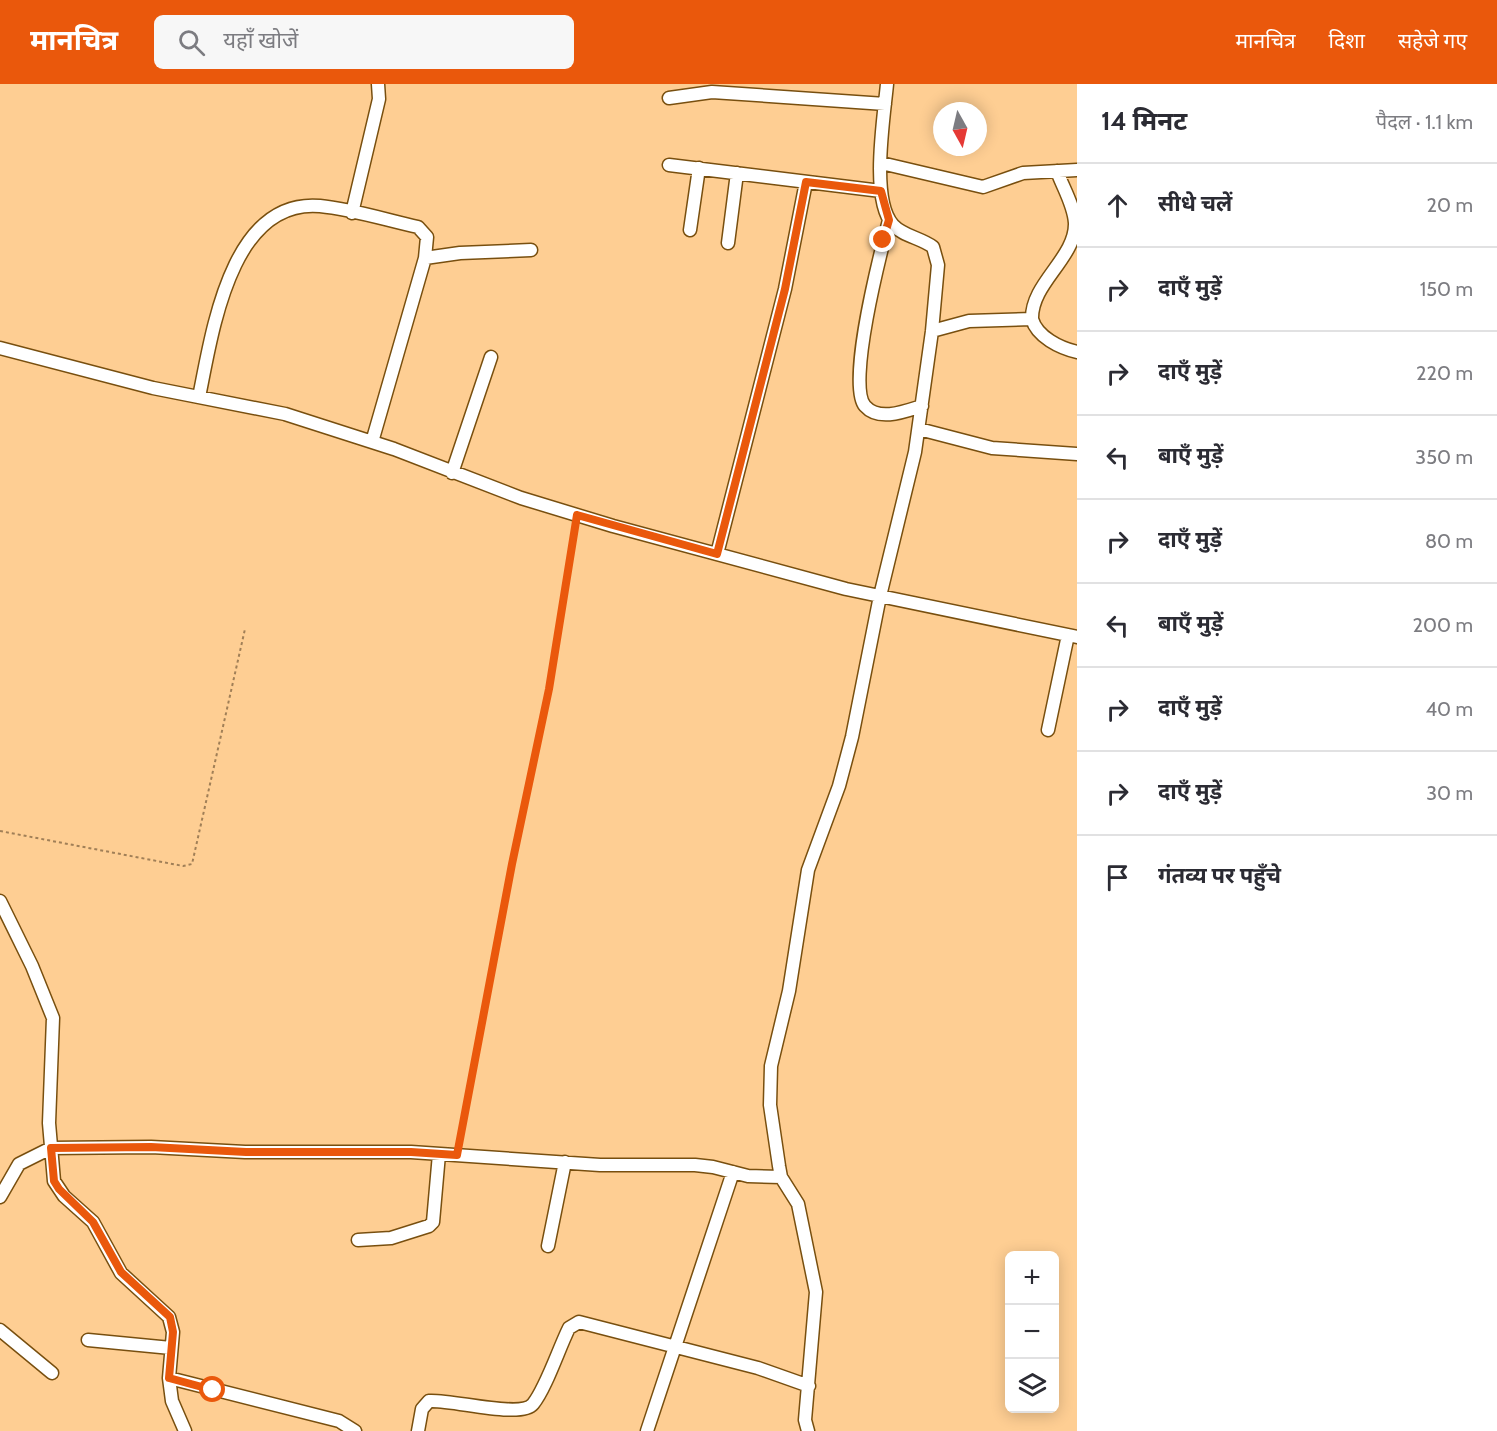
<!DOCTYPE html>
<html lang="hi">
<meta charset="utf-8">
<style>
:root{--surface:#fff;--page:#f7f7f7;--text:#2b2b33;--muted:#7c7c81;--line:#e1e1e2;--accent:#ea580c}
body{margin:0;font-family:Cabin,"Noto Sans Devanagari",sans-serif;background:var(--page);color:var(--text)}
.controls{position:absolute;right:18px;bottom:18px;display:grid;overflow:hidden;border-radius:9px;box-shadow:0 3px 15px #0003}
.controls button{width:54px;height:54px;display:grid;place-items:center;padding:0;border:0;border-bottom:2px solid var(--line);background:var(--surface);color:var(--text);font:30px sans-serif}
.compass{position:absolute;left:933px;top:18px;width:54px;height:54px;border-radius:50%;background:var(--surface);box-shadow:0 3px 15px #0003;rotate:172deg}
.stop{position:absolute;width:18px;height:18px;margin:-14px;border:4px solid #ea580c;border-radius:50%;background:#fff}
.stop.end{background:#ea580c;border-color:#fff;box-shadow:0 2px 6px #0008}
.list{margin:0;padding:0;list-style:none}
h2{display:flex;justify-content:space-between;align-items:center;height:78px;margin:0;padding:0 24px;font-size:26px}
h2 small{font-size:20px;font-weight:400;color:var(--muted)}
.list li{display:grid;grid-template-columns:39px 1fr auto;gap:18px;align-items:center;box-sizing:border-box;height:84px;padding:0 24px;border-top:2px solid var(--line)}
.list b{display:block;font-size:22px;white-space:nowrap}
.list em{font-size:20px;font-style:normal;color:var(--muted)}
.icon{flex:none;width:33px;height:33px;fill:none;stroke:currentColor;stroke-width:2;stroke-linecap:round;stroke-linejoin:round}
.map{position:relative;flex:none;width:1077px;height:1347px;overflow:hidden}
header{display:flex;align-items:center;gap:36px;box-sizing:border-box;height:84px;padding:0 30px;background:var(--accent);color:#fff}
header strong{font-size:28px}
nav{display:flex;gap:33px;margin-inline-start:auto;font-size:21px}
.search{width:420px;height:54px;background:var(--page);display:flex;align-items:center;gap:15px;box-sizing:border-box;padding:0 21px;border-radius:9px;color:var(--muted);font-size:22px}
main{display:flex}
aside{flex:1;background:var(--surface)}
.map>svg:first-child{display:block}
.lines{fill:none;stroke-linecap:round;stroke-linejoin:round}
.minor-casing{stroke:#784f0f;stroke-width:15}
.path{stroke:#a07f57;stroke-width:2;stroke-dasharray:3 3;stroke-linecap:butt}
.minor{stroke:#fff;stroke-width:12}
.route{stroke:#ea580c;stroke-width:8}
</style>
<header>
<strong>मानचित्र</strong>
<div class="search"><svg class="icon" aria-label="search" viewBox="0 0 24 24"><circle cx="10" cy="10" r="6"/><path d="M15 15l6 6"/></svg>यहाँ खोजें</div>
<nav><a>मानचित्र</a><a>दिशा</a><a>सहेजे गए</a></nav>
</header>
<main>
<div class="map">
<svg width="1077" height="1347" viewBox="0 0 1077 1347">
<rect width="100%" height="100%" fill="#fece93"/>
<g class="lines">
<g class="minor-casing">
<path id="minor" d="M669,14L712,8L885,20
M881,79L983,103L1023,89L1077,86
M669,81L881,107
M1057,87C1063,104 1074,121 1075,139C1076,174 1031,199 1032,235C1037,253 1060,264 1077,268
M352,129L379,15L378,0
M889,136C881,167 846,301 865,322C879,338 906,327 922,322
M690,146L699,84
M728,159L737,89
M932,247L969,237L1032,235
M0,264L153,304L285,330L394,365L521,414L613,442L846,505L1077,553
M199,313C212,250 230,114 320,122C352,125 386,136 418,143L427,153L425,174
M919,345L992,364L1077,370
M372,358L425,174L460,169L531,166
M452,389L491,273
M717,470L785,205L806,98
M1048,646L1068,551
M0,817L32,882L53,934L49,1039L54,1097L64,1112L93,1138L121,1189L169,1233L173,1248L169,1294L172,1317L185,1347
M0,1113L19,1080L51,1064L151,1063L245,1068H411L600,1081H695L713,1083L748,1092L781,1093
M358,1156L391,1154L429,1142L433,1138L439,1070
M548,1162L565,1078
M0,1246L52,1289
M88,1256L171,1264
M169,1294L339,1337L355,1347
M418,1347L422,1325L429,1317C451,1315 521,1335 533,1320C546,1304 559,1264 569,1244L579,1238L758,1284L809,1302
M647,1347L733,1088
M808,1347L805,1336L816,1208L798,1120L781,1093L779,1082L770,1021L771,982L789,907L808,786L839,702L852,653L880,512L915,368L932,247L938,181L933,163C921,154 903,152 893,141C870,116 884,33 887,0"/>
</g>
<path class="path" d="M0,747L183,782L192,780L245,545
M459,1059L512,780L549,605L575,443"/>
<use href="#minor" class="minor"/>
</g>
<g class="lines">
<path class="route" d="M213,1306L169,1294L173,1248L170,1233L121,1188L93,1138L59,1105L54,1097L51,1064L151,1063L246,1068H411L457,1071L512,780L549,605L577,431L717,470L785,205L806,98L881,107L889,136L883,156"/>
</g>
</svg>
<div class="controls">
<button>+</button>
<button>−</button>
<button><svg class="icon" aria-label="layers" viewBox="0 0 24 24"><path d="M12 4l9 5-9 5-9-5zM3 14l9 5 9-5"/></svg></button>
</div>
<svg class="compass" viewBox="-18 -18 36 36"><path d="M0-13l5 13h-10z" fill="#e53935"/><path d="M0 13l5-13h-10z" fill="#7c7c81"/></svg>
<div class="stop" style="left:213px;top:1306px"></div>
<div class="stop end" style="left:883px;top:156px"></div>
</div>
<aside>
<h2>14 मिनट<small>पैदल · 1.1 km</small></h2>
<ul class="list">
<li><svg class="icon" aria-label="ahead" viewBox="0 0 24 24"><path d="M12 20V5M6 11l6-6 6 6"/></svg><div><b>सीधे चलें</b></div><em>20 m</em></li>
<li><svg class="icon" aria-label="right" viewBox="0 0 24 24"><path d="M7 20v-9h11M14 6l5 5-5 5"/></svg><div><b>दाएँ मुड़ें</b></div><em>150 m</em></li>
<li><svg class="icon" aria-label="right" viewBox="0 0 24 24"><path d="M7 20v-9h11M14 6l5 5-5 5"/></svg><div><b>दाएँ मुड़ें</b></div><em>220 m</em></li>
<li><svg class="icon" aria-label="left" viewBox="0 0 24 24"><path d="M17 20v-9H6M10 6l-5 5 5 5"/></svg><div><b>बाएँ मुड़ें</b></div><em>350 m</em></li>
<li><svg class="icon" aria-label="right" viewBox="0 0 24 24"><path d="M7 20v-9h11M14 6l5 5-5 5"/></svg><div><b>दाएँ मुड़ें</b></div><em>80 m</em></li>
<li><svg class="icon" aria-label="left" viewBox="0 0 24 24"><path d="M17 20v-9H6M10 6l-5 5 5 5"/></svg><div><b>बाएँ मुड़ें</b></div><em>200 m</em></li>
<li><svg class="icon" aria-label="right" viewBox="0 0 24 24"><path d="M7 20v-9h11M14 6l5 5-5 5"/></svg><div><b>दाएँ मुड़ें</b></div><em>40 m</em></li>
<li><svg class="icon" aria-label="right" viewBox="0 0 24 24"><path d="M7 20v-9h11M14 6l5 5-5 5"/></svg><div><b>दाएँ मुड़ें</b></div><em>30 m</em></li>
<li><svg class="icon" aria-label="arrive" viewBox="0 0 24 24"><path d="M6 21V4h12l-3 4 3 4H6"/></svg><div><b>गंतव्य पर पहुँचे</b></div></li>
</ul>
</aside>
</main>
